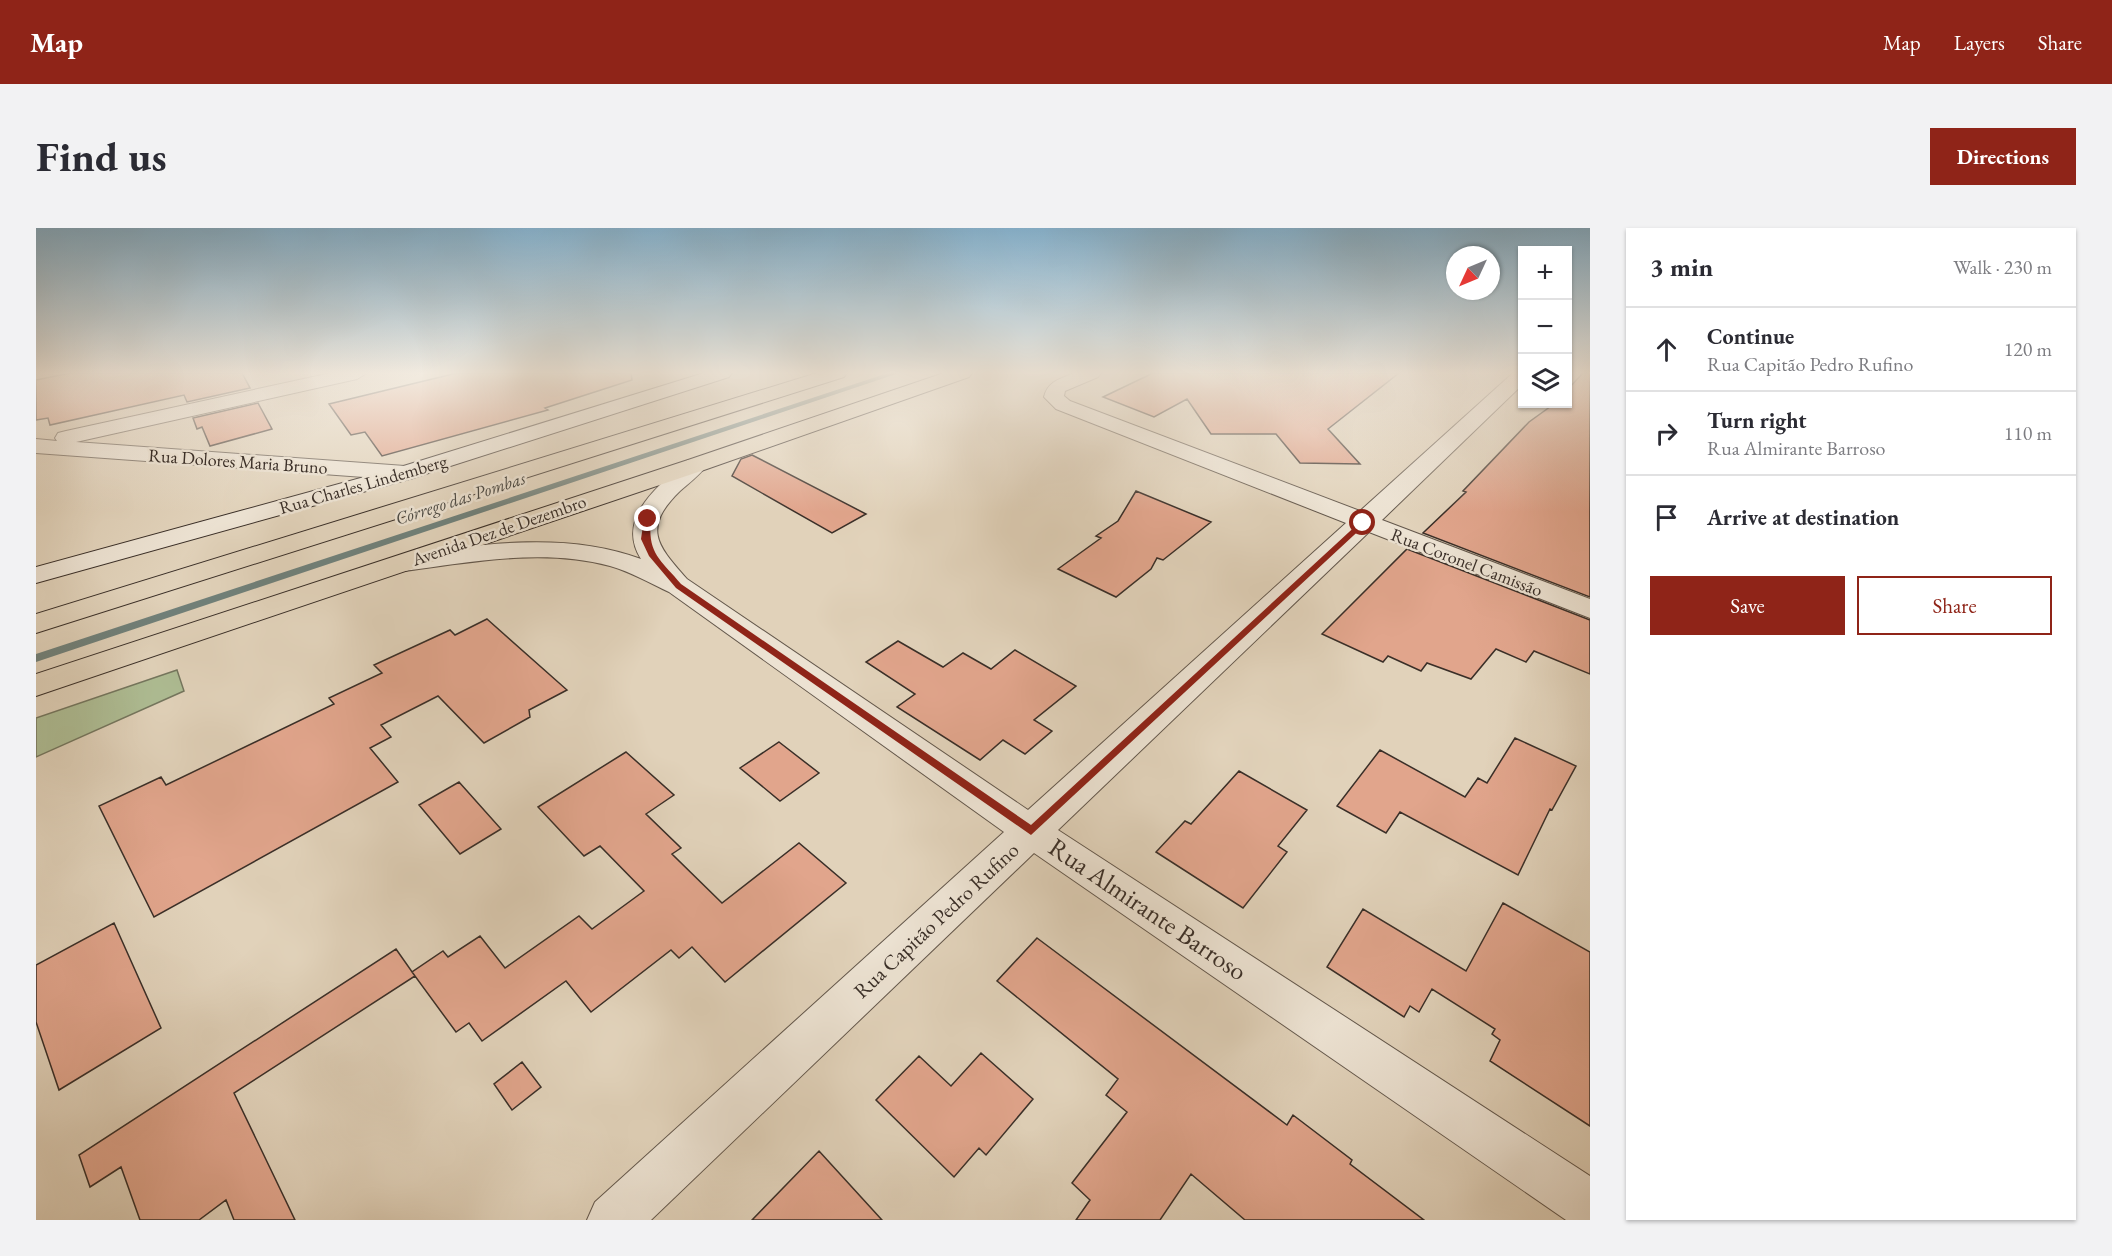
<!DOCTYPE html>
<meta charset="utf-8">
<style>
:root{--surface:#fff;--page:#f2f2f3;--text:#2b2b33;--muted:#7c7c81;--line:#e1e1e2;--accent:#8f2418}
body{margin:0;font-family:"EB Garamond",serif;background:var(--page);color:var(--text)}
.controls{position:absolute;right:18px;top:18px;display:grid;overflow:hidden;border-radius:0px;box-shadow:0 2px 4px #0004}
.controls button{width:54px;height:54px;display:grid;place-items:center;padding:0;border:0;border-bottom:2px solid var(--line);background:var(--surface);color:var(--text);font:30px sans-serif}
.compass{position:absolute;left:1410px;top:18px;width:54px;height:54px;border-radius:50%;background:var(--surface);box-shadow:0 2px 4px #0004;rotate:226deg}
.stop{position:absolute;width:18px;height:18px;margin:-14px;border:4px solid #8f2418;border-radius:50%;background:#fff}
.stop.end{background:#8f2418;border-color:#fff;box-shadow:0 2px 6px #0008}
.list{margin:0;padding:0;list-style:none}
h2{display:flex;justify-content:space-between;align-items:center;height:78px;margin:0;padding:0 24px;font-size:26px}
h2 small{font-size:20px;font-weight:400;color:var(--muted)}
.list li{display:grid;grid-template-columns:39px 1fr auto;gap:18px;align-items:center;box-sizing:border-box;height:84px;padding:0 24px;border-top:2px solid var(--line)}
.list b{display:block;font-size:22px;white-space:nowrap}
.list p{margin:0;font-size:20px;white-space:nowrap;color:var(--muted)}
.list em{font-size:20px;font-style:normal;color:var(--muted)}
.actions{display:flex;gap:12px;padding:18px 24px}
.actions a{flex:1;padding:14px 0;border:2px solid var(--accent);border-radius:0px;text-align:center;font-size:21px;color:var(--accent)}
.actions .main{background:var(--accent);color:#fff}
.icon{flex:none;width:33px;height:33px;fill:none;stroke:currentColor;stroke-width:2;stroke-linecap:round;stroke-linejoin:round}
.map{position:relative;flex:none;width:1554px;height:992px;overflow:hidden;border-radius:0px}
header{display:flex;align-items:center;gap:36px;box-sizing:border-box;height:84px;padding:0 30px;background:var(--accent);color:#fff}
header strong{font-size:28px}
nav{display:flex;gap:33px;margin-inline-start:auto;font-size:21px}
.intro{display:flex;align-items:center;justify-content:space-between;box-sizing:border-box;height:144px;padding:0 36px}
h1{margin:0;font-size:42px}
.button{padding:15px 27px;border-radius:0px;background:var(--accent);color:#fff;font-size:21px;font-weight:700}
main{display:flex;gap:36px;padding:0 36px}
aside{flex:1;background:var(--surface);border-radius:0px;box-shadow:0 2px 4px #0004}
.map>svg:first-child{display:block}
.green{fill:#aebd94;stroke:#74765e;stroke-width:1.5}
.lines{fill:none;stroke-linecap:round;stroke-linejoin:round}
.stream{fill:#70817b;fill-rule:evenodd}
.building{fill:#e1a58c;stroke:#3a2f28;stroke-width:1.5}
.street-casing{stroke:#64584c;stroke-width:2}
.secondary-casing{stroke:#3a2f28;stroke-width:2}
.highway-casing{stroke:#3a2f28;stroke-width:2}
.street{fill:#ece2d2;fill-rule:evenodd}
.secondary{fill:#ece2d2;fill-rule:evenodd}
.highway{fill:#e1d2ba;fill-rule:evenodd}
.route{fill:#8f2418}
.labels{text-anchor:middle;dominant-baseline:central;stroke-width:5;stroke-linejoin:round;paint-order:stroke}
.far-street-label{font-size:18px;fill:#3a2f28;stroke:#ece2d2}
.far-water-label{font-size:18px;font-style:italic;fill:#4c4a44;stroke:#ece2d2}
.street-label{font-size:21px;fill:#3a2f28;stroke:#ece2d2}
.near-street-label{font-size:26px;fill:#3a2f28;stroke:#ece2d2}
</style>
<header>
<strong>Map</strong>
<nav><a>Map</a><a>Layers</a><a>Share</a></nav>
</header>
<div class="intro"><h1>Find us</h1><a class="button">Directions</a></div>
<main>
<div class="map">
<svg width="1554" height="992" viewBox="0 0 1554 992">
<rect width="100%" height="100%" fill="#e1d2ba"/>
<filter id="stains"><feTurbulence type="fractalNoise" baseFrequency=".00333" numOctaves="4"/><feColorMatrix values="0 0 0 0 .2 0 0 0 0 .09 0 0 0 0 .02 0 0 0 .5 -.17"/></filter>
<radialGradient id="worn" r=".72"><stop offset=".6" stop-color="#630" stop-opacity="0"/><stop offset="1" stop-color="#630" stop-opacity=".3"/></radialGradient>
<path class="green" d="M141,442L148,463L0,529V490Z"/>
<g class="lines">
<path class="stream" d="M852,145H863L0,434V426Z"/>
</g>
<path class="building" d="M34,145H206L214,160L151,174L148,167L14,197L12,190L0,192V152Z
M421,145H595L596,152L509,180L512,182L346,228L329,204L315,207L293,176Z
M1117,145H1363L1292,201L1324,236L1264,235L1240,206H1175L1151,171L1118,189L1067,169Z
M1547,145H1554V369L1387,305L1430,264L1427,263L1493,194L1518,176H1532V161Z
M222,175L236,201L174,218L166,199L161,201L157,190Z
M716,227L830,286L796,305L696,248L705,231Z
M1100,263L1175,294L1127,332L1121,330L1115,341L1080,369L1022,341L1065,310L1060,308L1082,293Z
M1371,321L1554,392V446L1498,423L1490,434L1460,421L1435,451L1391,435L1385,443L1352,428L1347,434L1286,406Z
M451,391L531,462L493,482L494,489L448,515L402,468L345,497L355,509L334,520L362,554L118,689L63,578L125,549L130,557L298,476L293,470L346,445L338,437L414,402L419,407Z
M862,413L907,439L927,425L955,441L979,422L1040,458L998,492L1016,503L989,526L967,512L944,532L861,479L879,466L830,434Z
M1479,510L1540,538L1516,582L1514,581L1482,647L1364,584L1350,605L1301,578L1344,522L1429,569L1442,550L1451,555Z
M743,514L783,545L744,573L704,540Z
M590,524L638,567L610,586L645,620L636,626L686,675L763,615L810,655L689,754L656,719L643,730L635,722L555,784L530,753L446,813L433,795L420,804L376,744L407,723L412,729L444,708L469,740L543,688L556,701L608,663L564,618L548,628L502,579Z
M1203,543L1271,582L1242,618L1251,624L1207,680L1120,624L1149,593L1155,596Z
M423,554L465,601L424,626L383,577Z
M1467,675L1554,724V898L1454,833L1464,812L1456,806L1459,801L1396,761L1383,784L1374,778L1368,789L1291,739L1327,681L1430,743Z
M78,695L125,800L23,862L0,794V737Z
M1001,710L1251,897L1257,887L1316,932L1314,936L1388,992H1209L1155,946L1124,992H1040L1054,972L1036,955L1091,884L1070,867L1082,851L961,753Z
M360,721L379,748L198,865L259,992H198L190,972L163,992H104L85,939L54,959L43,927Z
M945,825L997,871L950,927L943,920L918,949L840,872L883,828L915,858Z
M486,834L505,859L476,882L458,856Z
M783,923L846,992H716Z"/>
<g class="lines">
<g class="street-casing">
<path id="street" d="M295,145H331L321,151L40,214L369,238L377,240L381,245L377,250L369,252L0,225V211L21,213L19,210L22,205L30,203Z
M1039,145H1065L1062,149L1029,163L1028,168L1034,173L1324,283L1477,145H1486V157L1346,292L1554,371V390L1333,304L1022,602L1554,948V992H1530L998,625L615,992H551L559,974L968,604L633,364C614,355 595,344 574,338C508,320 435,334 368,343L359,341L355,335L359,329L368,327C446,316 530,303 605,331C579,290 623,257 652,232H668L671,237C664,247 653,255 644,263C605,301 622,318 651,351L992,582L1310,295L1020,181L1008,169C1012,153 1024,151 1039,145Z"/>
</g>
<g class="secondary-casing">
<path id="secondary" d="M668,145H696L693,149L377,250L0,355V339L361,240Z"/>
</g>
<g class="highway-casing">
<path id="highway" d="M781,145H811L808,149L0,405V386Z
M908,145H936L933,149L668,242L0,468V446L652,232Z"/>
</g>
<use href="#street" class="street"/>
<use href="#secondary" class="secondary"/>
<use href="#highway" class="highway"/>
</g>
<linearGradient id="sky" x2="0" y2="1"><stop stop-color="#86b5d3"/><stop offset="0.51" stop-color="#f2ebe0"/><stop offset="1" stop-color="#f2ebe0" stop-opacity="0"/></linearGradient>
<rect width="1554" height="284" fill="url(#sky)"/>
<path class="route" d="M612,289L615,291C611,326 625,332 645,356L995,597L1325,293L1331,295L995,607L640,360L613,328L605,311L608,291Z"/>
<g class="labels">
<g class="far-street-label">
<text transform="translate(202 233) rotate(4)">Rua Dolores Maria Bruno</text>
<text transform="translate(327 256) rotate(-16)">Rua Charles Lindemberg</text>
<text transform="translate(463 302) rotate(-19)">Avenida Dez de Dezembro</text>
<text transform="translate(1431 334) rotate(21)">Rua Coronel Camissão</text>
</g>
<g class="far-water-label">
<text transform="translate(424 270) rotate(-18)">Córrego das Pombas</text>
</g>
<g class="street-label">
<text transform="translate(900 692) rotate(-43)">Rua Capitão Pedro Rufino</text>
</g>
<g class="near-street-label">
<text transform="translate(1112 681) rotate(34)">Rua Almirante Barroso</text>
</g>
</g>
<rect width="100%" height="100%" filter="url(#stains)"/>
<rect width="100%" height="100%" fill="url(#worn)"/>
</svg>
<div class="controls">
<button>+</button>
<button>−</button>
<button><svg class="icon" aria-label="layers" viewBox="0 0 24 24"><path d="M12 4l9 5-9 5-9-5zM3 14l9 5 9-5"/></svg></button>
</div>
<svg class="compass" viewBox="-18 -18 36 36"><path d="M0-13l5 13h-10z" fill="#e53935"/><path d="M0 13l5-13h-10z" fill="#7c7c81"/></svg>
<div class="stop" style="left:1327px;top:295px"></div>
<div class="stop end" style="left:612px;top:291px"></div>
</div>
<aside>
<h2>3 min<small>Walk · 230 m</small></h2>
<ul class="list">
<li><svg class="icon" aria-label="ahead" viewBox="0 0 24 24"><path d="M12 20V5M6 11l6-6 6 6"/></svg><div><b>Continue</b><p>Rua Capitão Pedro Rufino</p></div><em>120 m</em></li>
<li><svg class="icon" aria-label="right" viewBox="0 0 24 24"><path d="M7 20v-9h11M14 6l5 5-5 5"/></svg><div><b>Turn right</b><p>Rua Almirante Barroso</p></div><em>110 m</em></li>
<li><svg class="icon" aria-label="arrive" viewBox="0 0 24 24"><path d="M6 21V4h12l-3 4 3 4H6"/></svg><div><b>Arrive at destination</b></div></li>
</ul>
<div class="actions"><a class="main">Save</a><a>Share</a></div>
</aside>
</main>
